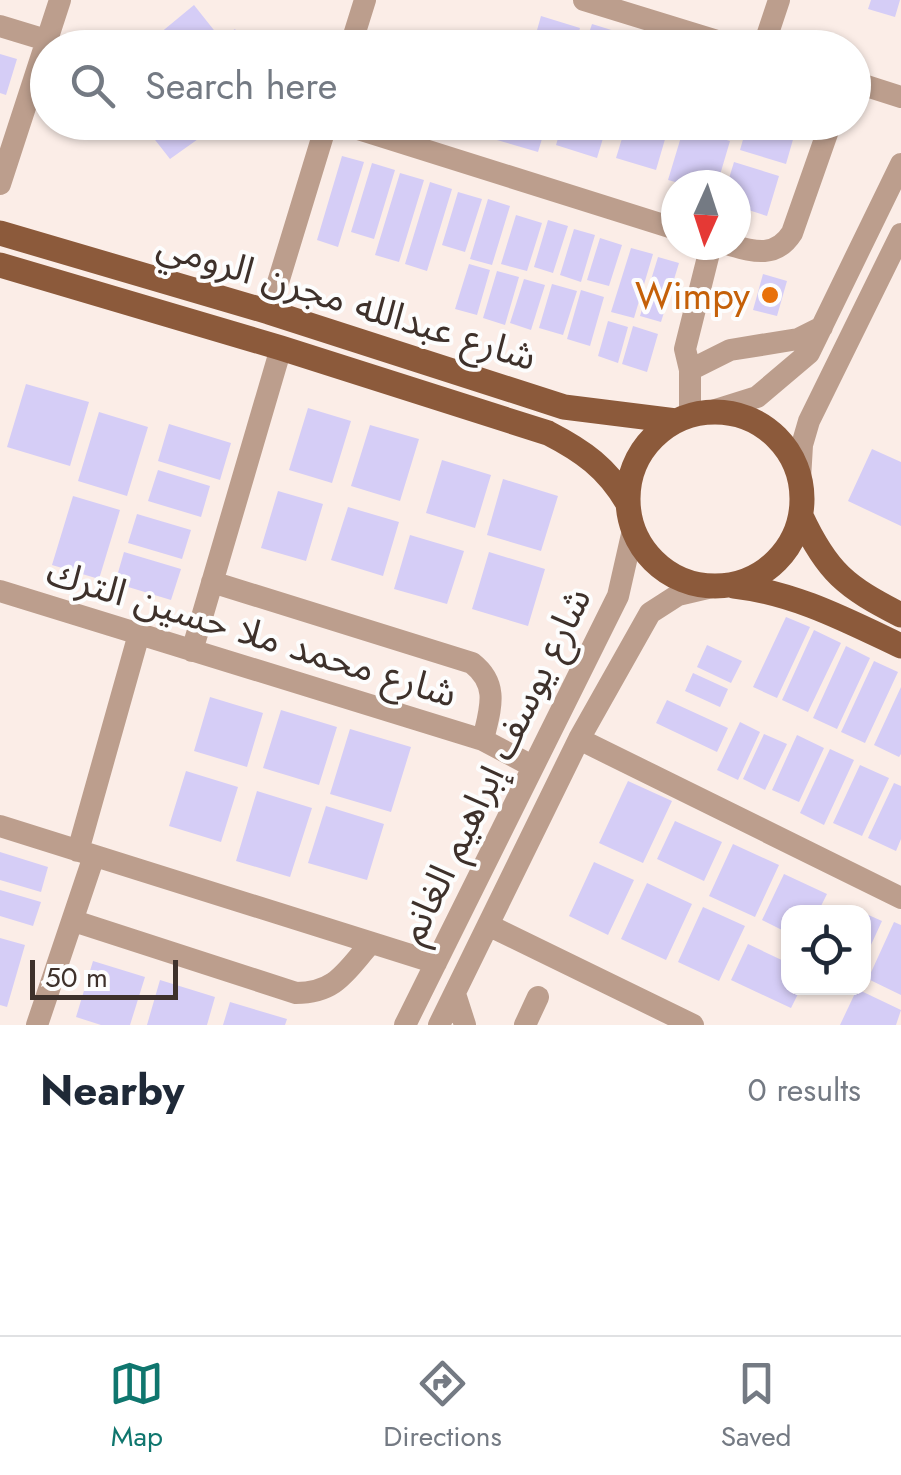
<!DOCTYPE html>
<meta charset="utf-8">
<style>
:root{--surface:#fff;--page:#f2f2f3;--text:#1f2937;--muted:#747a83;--line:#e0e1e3;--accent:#0f766e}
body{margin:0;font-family:Jost,"Noto Sans Arabic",sans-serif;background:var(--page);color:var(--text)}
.controls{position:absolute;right:30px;bottom:30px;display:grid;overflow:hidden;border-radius:20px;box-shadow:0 2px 8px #0004}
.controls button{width:90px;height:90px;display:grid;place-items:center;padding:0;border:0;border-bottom:2px solid var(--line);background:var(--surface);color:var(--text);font:50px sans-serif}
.compass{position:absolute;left:661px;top:170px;width:90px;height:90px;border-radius:50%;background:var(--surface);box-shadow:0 2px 8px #0004;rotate:183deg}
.scale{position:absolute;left:30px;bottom:25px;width:148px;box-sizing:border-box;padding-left:10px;border:5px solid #3e312b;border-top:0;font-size:28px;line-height:35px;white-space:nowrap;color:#3e312b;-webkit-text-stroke:8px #fdfdfd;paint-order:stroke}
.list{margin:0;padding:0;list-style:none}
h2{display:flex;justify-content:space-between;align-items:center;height:130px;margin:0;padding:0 40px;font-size:42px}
h2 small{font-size:32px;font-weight:400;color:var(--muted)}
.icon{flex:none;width:55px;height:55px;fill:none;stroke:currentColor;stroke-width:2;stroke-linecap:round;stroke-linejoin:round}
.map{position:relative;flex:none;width:901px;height:1025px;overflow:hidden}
.search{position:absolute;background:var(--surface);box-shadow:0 2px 8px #0004;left:30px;right:30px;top:30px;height:110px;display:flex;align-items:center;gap:25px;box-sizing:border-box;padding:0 35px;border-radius:55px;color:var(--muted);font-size:38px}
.sheet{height:310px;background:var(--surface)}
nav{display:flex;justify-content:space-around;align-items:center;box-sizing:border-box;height:140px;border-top:2px solid var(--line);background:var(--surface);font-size:28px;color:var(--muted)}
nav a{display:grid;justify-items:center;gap:5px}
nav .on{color:var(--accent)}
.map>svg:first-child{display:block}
.building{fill:#d5cdf6}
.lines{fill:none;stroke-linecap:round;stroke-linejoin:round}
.minor{stroke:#bc9e8d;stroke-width:22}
.major{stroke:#8c5a3b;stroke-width:25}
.food-dot{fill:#e8710a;stroke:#fdfdfd;stroke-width:4}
.labels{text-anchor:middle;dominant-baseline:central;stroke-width:8;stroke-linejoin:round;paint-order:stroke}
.food-label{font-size:38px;fill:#c56008;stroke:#fdfdfd;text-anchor:end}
.street-label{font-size:38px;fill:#3e312b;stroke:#fdfdfd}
</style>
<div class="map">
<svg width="901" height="1025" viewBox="0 0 901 1025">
<rect width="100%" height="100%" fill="#fbede7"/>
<path class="building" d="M871,0H900L895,17L868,9Z
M194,5L221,39L235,29L248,48H142Z
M541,16L580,28L574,48H532Z
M592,24L634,37L631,48H584Z
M0,54L17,59L6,95L0,93Z
M141,122H222L170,159Z
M494,122H547L538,152L490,138Z
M563,122H608L597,158L556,145Z
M627,122H647L668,129L656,170L616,158Z
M748,122H798L786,164L740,150Z
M684,127L730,141L717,185H686L668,180Z
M342,156L364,162L338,247L317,240Z
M734,162L779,176L767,216L736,206V185H727Z
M372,163L395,170L374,239L351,232Z
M400,173L424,180L399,262L375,255Z
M430,182L452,189L427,271L405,264Z
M458,192L482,199L465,252L442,245Z
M488,199L510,206L492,265L470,259Z
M516,215L542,223L527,271L501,264Z
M548,220L568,226L553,273L534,267Z
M574,229L595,235L581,282L560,275Z
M600,238L622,245L609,286L587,280Z
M631,248L653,254L634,318L611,312Z
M658,257L679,263L661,322L640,316Z
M469,264L490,270L477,315L455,309Z
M497,271L519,277L505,325L483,318Z
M763,274L787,281L777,316L753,310Z
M524,279L545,285L531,330L510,323Z
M552,284L577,291L563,335L539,328Z
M581,290L604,297L590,346L567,339Z
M608,321L628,327L618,363L598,356Z
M633,326L658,334L647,372L622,364Z
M26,384L89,402L70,466L7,447Z
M308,408L351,421L332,483L289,470Z
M99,412L148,427L127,496L78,481Z
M169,424L231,443L220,480L158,461Z
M370,425L419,439L400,501L351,486Z
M872,449L901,462V526L848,501Z
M442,460L491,475L475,528L426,513Z
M158,470L210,486L201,517L148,501Z
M503,479L558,496L541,551L487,535Z
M278,491L323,504L306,561L261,548Z
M73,496L120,510L99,579L52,565Z
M348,507L399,522L383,576L331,560Z
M137,514L191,530L182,559L128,543Z
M410,535L464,551L447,604L394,589Z
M124,552L181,569L171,600L115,583Z
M489,552L545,569L528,626L472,609Z
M786,617L810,627L777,698L753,687Z
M814,630L841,643L808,712L782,700Z
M707,645L742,661L731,683L697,667Z
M846,646L870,658L837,729L813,718Z
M874,661L898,672L865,743L841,732Z
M693,673L728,689L720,707L685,691Z
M901,687V754L899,757L874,745Z
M210,697L263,713L247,767L194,751Z
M667,700L728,728L717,752L656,723Z
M281,710L337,727L319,785L263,768Z
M740,722L760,732L738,780L717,770Z
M350,729L411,747L391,812L330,794Z
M764,734L787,744L765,790L743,779Z
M797,735L824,748L799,802L772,790Z
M830,749L854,760L824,825L800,813Z
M860,765L889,778L862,836L833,823Z
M186,771L238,787L221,842L169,826Z
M628,781L672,801L643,863L599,843Z
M894,783L901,786V839L896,851L868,838Z
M257,791L312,808L290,877L236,861Z
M326,806L384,824L367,880L308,863Z
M675,821L722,842L704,881L657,859Z
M733,844L779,865L755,917L709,896Z
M0,852L48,867L41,892L0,880Z
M594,862L634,880L608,935L569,916Z
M784,874L827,894L818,912H788V933L762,920Z
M647,883L692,904L666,960L621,939Z
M0,890L41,902L33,926L0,916Z
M703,907L745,926L719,981L678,962Z
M864,913L882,921L864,960Z
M894,922L901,925V995L868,979Z
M0,938L25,945L7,1007L0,1005Z
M748,944L788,963V988H801L791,1008L731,980Z
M93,961L145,977L130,1025H101L76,1017Z
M160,980L215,997L207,1025H147Z
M857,989L901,1010L896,1025H840Z
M230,1002L287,1019L285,1025H223Z"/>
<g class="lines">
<path class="minor" d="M584,0L740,48
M0,26L46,40
M350,48L365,0
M763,48L779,0
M854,82L901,97
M336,122L676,229
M0,184L60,0
M730,245C755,252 776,258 792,233L831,122
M269,312L327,122
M690,370L730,350L798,339L822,327
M706,413L757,397L809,353L901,164
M690,416V370L685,349L711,245
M800,479L802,445L809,421L901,234
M212,582L472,663C500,685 490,709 483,740
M0,591L483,740L532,766
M192,651L281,348
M579,739L901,898
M0,826L436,963
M78,851L139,634
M74,921L296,993C336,993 346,971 370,944
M488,925L693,1025
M455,994L465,1025
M37,1025L94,856
M405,1025L618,596L633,530
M439,1025L579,739L650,613L678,595L712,587
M525,1025L538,997"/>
<path class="major" d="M0,233L269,312L564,407L676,421
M0,265L281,348L548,433C583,451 607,468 627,502
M628 499a87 87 0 1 1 174 0a87 87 0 1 1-174 0Z
M801,516C827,572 846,587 901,615
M734,586C795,593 846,620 901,646"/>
</g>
<circle class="food-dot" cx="770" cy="295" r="10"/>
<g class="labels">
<g class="food-label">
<text x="750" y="295">Wimpy</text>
</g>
<g class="street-label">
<text transform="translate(347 300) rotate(17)">شارع عبدالله مجرن الرومي</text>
<text transform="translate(252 632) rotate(17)">شارع محمد ملا حسين الترك</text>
<text transform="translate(494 765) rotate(-64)">شارع يوسف إبراهيم الغانم</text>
</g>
</g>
</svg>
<div class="controls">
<button><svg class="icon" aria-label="locate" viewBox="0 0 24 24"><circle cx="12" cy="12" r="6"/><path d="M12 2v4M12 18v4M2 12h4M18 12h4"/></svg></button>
</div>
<svg class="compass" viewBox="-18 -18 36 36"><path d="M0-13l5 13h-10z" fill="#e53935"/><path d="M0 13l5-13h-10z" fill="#747a83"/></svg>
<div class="scale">50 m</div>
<div class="search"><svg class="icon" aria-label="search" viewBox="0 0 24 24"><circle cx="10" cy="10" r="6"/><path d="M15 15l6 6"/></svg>Search here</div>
</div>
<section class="sheet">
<h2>Nearby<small>0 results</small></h2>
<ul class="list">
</ul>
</section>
<nav>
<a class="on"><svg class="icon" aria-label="map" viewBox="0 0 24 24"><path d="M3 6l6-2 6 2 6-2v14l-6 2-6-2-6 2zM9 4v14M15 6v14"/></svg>Map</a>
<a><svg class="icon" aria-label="directions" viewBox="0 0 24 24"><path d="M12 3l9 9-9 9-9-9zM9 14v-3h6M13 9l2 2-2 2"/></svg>Directions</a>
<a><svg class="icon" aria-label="saved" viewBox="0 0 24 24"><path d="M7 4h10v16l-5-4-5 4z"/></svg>Saved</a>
</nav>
